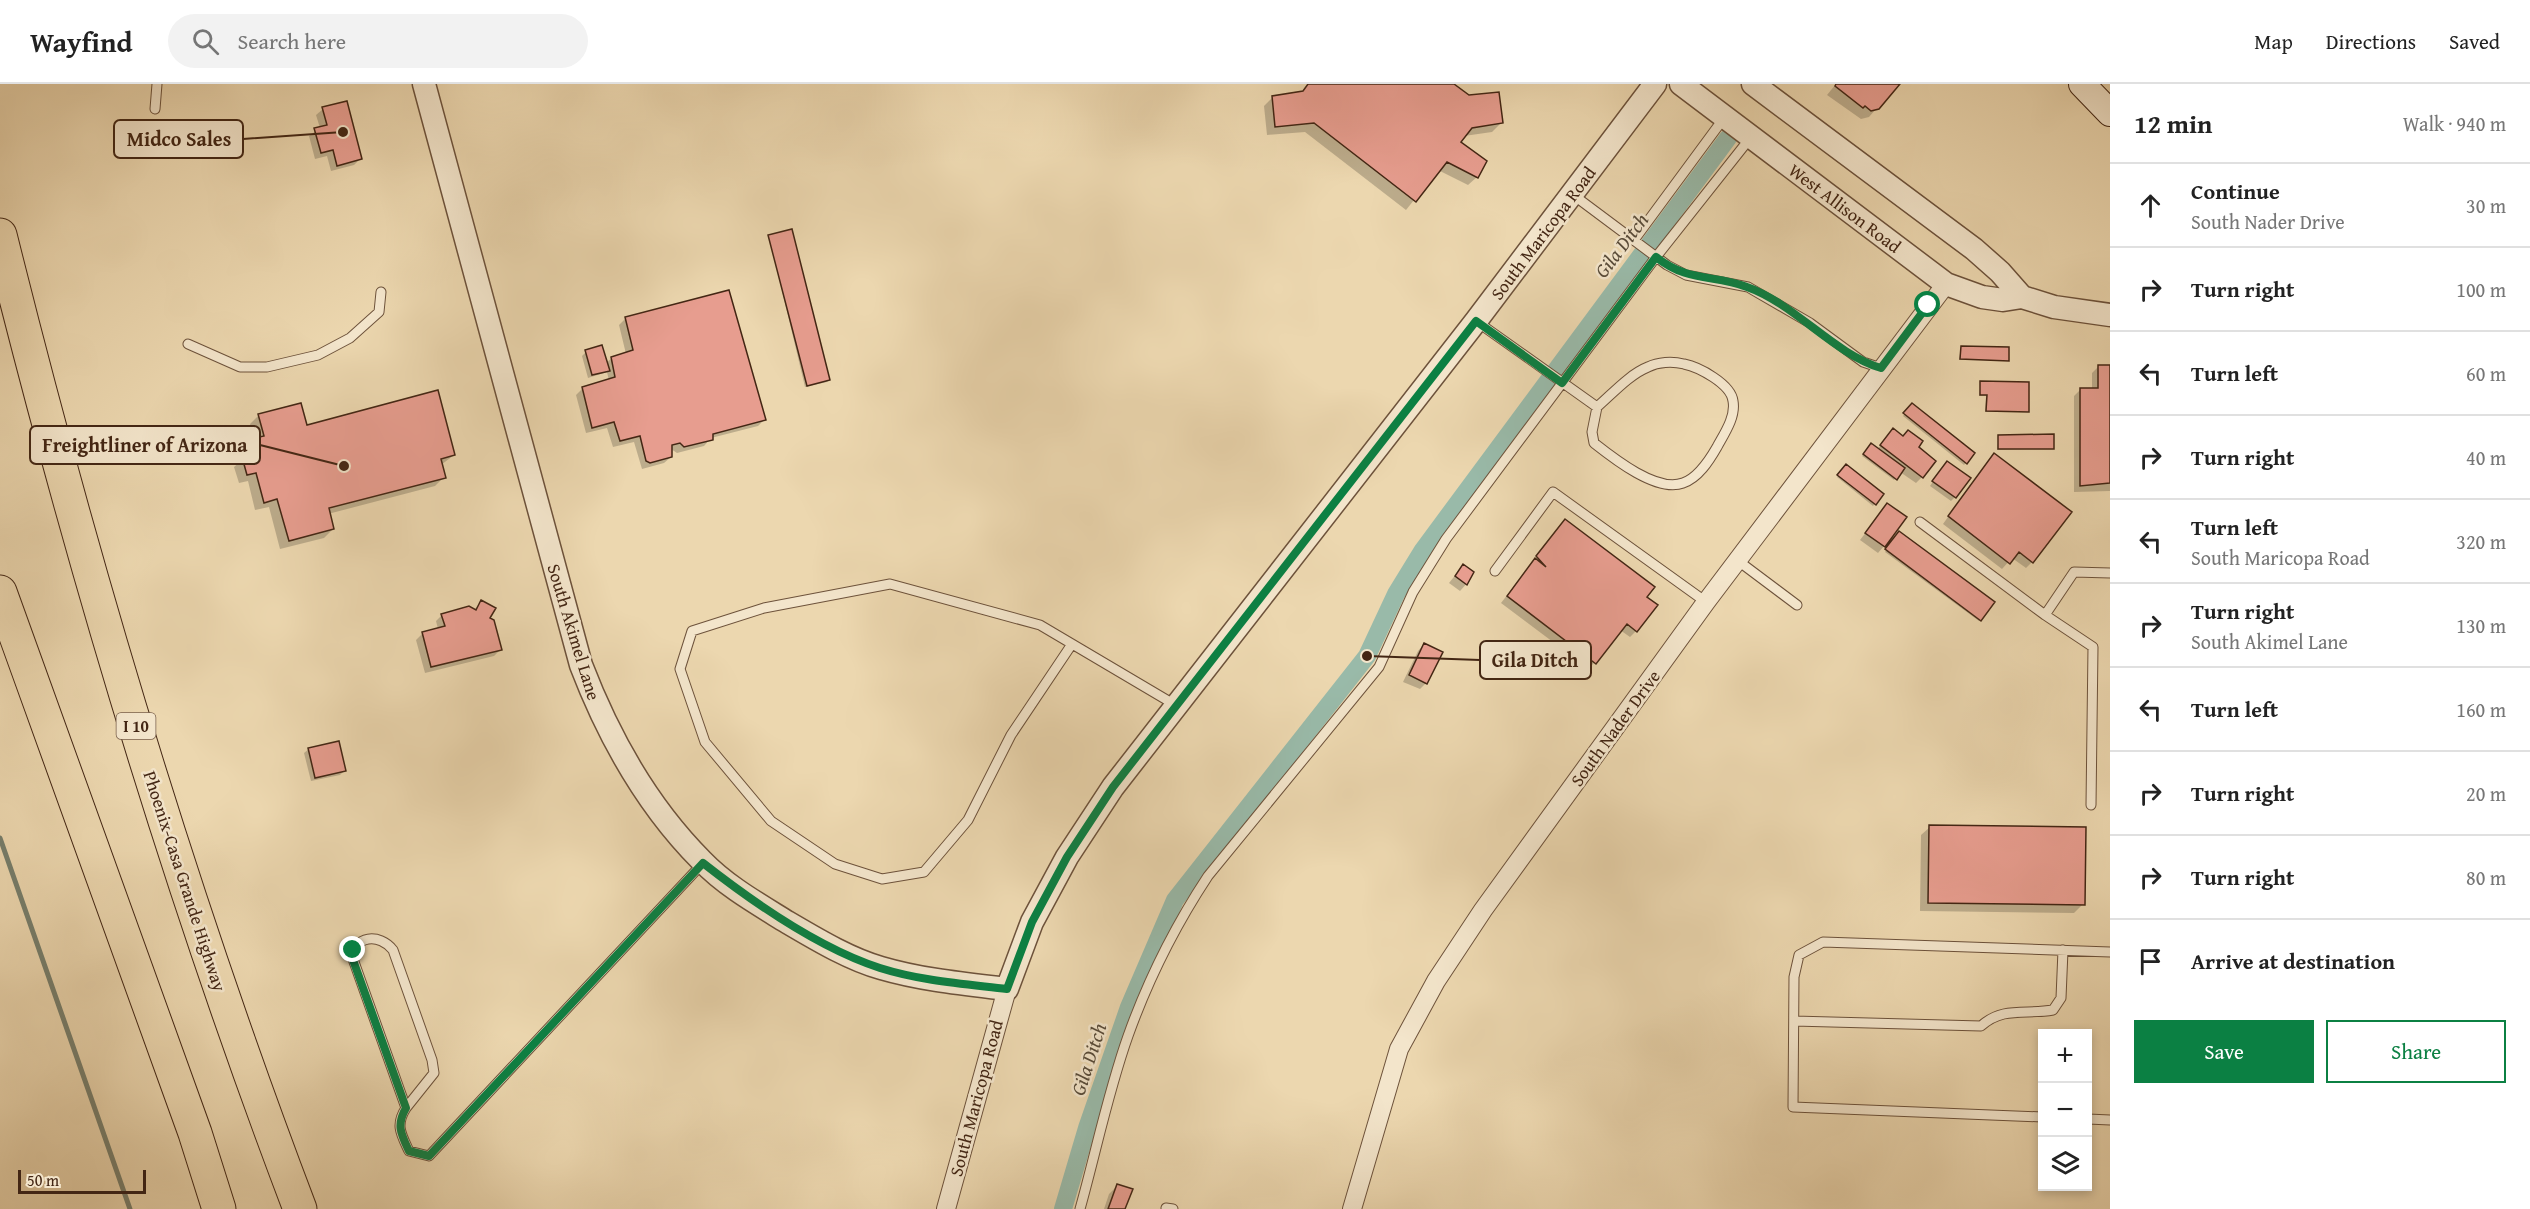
<!DOCTYPE html>
<meta charset="utf-8">
<style>
:root{--surface:#fff;--page:#f2f2f2;--text:#222;--muted:#767676;--line:#e0e0e0;--accent:#0b8043}
body{margin:0;font-family:"Gentium Book Plus",serif;background:var(--page);color:var(--text)}
.controls{position:absolute;right:18px;bottom:18px;display:grid;overflow:hidden;border-radius:0px;box-shadow:0 3px 9px #0003}
.controls button{width:54px;height:54px;display:grid;place-items:center;padding:0;border:0;border-bottom:2px solid var(--line);background:var(--surface);color:var(--text);font:30px sans-serif}
.scale{position:absolute;left:18px;bottom:15px;width:128px;box-sizing:border-box;padding-left:6px;border:3px solid #432614;border-top:0;font-size:16px;line-height:21px;white-space:nowrap;color:#432614;-webkit-text-stroke:4px #f3e5cb;paint-order:stroke}
.stop{position:absolute;width:18px;height:18px;margin:-14px;border:4px solid #0b8043;border-radius:50%;background:#fff}
.stop.end{background:#0b8043;border-color:#fff;box-shadow:0 2px 6px #0008}
.list{margin:0;padding:0;list-style:none}
h2{display:flex;justify-content:space-between;align-items:center;height:78px;margin:0;padding:0 24px;font-size:26px}
h2 small{font-size:20px;font-weight:400;color:var(--muted)}
.list li{display:grid;grid-template-columns:39px 1fr auto;gap:18px;align-items:center;box-sizing:border-box;height:84px;padding:0 24px;border-top:2px solid var(--line)}
.list b{display:block;font-size:22px;white-space:nowrap}
.list p{margin:0;font-size:20px;white-space:nowrap;color:var(--muted)}
.list em{font-size:20px;font-style:normal;color:var(--muted)}
.actions{display:flex;gap:12px;padding:18px 24px}
.actions a{flex:1;padding:14px 0;border:2px solid var(--accent);border-radius:0px;text-align:center;font-size:21px;color:var(--accent)}
.actions .main{background:var(--accent);color:#fff}
.icon{flex:none;width:33px;height:33px;fill:none;stroke:currentColor;stroke-width:2;stroke-linecap:round;stroke-linejoin:round}
.map{position:relative;flex:none;width:2110px;height:1125px;overflow:hidden}
header{display:flex;align-items:center;gap:36px;box-sizing:border-box;height:84px;padding:0 30px;background:var(--surface);border-bottom:2px solid var(--line)}
header strong{font-size:28px}
nav{display:flex;gap:33px;margin-inline-start:auto;font-size:21px}
.search{width:420px;height:54px;background:var(--page);display:flex;align-items:center;gap:15px;box-sizing:border-box;padding:0 21px;border-radius:33px;color:var(--muted);font-size:22px}
main{display:flex}
aside{flex:1;background:var(--surface)}
.map>svg:first-child{display:block}
.shadow{fill:#0003}
.lines{fill:none;stroke-linecap:round;stroke-linejoin:round}
.stream{stroke:#777f6d;stroke-width:5}
.canal{stroke:#99baa9;stroke-width:18}
.building{fill:#e79d8f;stroke:#432614;stroke-width:1.5}
.service-casing{stroke:#6d523b;stroke-width:11}
.minor-casing{stroke:#6d523b;stroke-width:20}
.tertiary-casing{stroke:#6d523b;stroke-width:25}
.secondary-casing{stroke:#432614;stroke-width:28}
.motorway-casing{stroke:#432614;stroke-width:35}
.service{stroke:#f3e5cb;stroke-width:9}
.minor{stroke:#f3e5cb;stroke-width:18}
.tertiary{stroke:#f3e5cb;stroke-width:22}
.secondary{stroke:#f3e5cb;stroke-width:26}
.motorway{stroke:#ecd7af;stroke-width:33}
.route{stroke:#0b8043;stroke-width:8}
.labels{text-anchor:middle;dominant-baseline:central;stroke-width:5;stroke-linejoin:round;paint-order:stroke}
.shield{fill:#f3e5cb;stroke:#785f4b;stroke-width:1.5}
.shield-label{font-size:16px;font-weight:bold;fill:#432614}
.street-label{font-size:18px;fill:#432614;stroke:#f3e5cb}
.water-label{font-size:20px;font-style:italic;fill:#584b39;stroke:#f3e5cb}
.leader{fill:none;stroke:#432614;stroke-width:2}
.callout-dot{fill:#432614;stroke:#f3e5cb;stroke-width:2}
.callout{fill:#f3e5cb;stroke:#432614;stroke-width:2}
.callout-label{font-size:20px;text-anchor:middle;font-weight:bold;fill:#432614}
</style>
<header>
<strong>Wayfind</strong>
<div class="search"><svg class="icon" aria-label="search" viewBox="0 0 24 24"><circle cx="10" cy="10" r="6"/><path d="M15 15l6 6"/></svg>Search here</div>
<nav><a>Map</a><a>Directions</a><a>Saved</a></nav>
</header>
<main>
<div class="map">
<svg width="2110" height="1125" viewBox="0 0 2110 1125">
<rect width="100%" height="100%" fill="#ecd7af"/>
<filter id="stains"><feTurbulence type="fractalNoise" baseFrequency=".00333" numOctaves="4"/><feColorMatrix values="0 0 0 0 .2 0 0 0 0 .09 0 0 0 0 .02 0 0 0 .5 -.17"/></filter>
<radialGradient id="worn" r=".72"><stop offset=".6" stop-color="#630" stop-opacity="0"/><stop offset="1" stop-color="#630" stop-opacity=".3"/></radialGradient>
<path class="shadow" d="M1308,0H1452L1501,39L1492,48L1464,52L1459,58L1477,93L1468,101L1438,86L1406,126L1305,48L1267,51L1264,22L1273,13L1301,9Z
M1836,0H1898L1869,33L1861,35L1827,11Z
M323,25L360,75L354,81L331,87L327,72L315,75L309,52L320,44L316,31Z
M769,152L829,296L827,298L805,303Z
M626,234L764,336L758,342L711,354L704,362L677,369L671,365V373L664,379L642,385L634,358L613,363L607,344L586,349L576,311L583,304L609,297L607,288L588,294L582,272L586,268L606,279L612,274L626,270L619,241Z
M1961,263L2007,276H1959Z
M2110,282V407L2074,408V312L2080,306H2092V289L2098,283Z
M1981,299L2028,327L1985,328L1986,312H1979Z
M1912,321L1973,370L1964,381L1903,332Z
M259,331L306,343L454,371L441,381L444,393L435,402L328,430L333,445L324,454L280,465L269,423L255,426L248,397L239,399L234,383L242,376L239,366L248,358L254,356L250,340Z
M1999,352L2053,364L1997,366Z
M1887,353L1916,364L1922,393L1916,399L1900,388L1894,396L1862,372L1871,361L1877,366Z
M1988,377L2032,478L2026,484L2012,474L2002,485L1943,440Z
M1846,382L1882,410L1873,422L1837,393Z
M1943,383L1955,413L1951,417L1930,402Z
M1887,421L1884,462L1878,469L1860,456Z
M1565,437L1636,547L1630,553L1620,546L1589,585L1501,519Z
M1900,449L1993,518L1979,537L1885,468Z
M1457,489L1470,496L1460,507L1449,499Z
M481,518L500,566L494,572L425,589L416,556L422,550L438,545L436,537L442,531L474,526Z
M1424,560L1426,599L1420,605L1403,598L1418,567Z
M309,665L344,687L340,691L311,697L304,669Z
M1930,743L2083,820L2074,829L1920,827L1921,751Z
M1118,1101L1124,1125H1104L1109,1110Z"/>
<g class="lines">
<path class="stream" d="M0,754L130,1125"/>
<path class="canal" d="M1063,1125L1087,1044L1129,923L1175,816L1367,572L1396,510L1423,466L1728,54"/>
</g>
<path class="building" d="M1308,0H1454L1469,11L1499,8L1503,39L1472,44L1461,58L1487,77L1478,94L1447,78L1416,118L1314,39L1275,43L1272,12L1303,7Z
M1836,0H1900L1879,25L1871,27L1865,22L1863,24L1835,2Z
M347,17L362,75L337,82L333,66L321,69L314,44L327,41L322,23Z
M792,145L830,296L807,302L768,151Z
M729,206L766,336L713,350V356L684,363L680,359L672,361V373L650,379L646,377L640,352L620,357L614,338L592,344L582,303L615,293L611,273L633,266L625,233Z
M602,261L610,287L592,291L585,266Z
M1961,262L2009,263V277L1960,275Z
M2098,281H2110V399L2080,402V304H2098Z
M1980,297L2029,298V328L1986,327L1987,311H1980Z
M438,306L455,371L441,375L446,394L329,424L334,445L289,457L277,415L264,419L256,389L247,391L242,373L251,371L247,356L264,352L258,330L301,319L307,341Z
M1912,319L1975,369L1967,380L1903,329Z
M1893,344L1903,352L1908,346L1923,357L1919,363L1936,377L1923,394L1880,361Z
M2054,350V365H1998V351Z
M1871,359L1905,384L1897,396L1863,370Z
M1994,369L2072,428L2033,479L2019,468L2010,480L1948,432Z
M1947,377L1971,394L1956,414L1932,397Z
M1846,380L1884,410L1876,421L1837,391Z
M1887,419L1907,433L1885,463L1865,449Z
M1565,435L1655,503L1647,513L1658,521L1637,548L1627,540L1596,580L1507,512L1535,474L1546,483L1536,472Z
M1899,447L1995,518L1981,537L1885,465Z
M1463,480L1474,488L1467,501L1455,492Z
M481,516L496,524L490,534L494,536L502,566L431,583L422,548L445,542L441,530L469,522L476,526Z
M1424,559L1443,568L1427,600L1409,591Z
M339,657L346,687L315,694L308,664Z
M1929,741L2086,743L2085,821L1928,819Z
M1117,1100L1133,1105L1125,1125H1108Z"/>
<g class="lines">
<g class="service-casing">
<path id="service" d="M155,25L157,0
M1572,110L1667,181L1686,191L1748,203L1810,239L1863,278L1881,284
M1634,156L1724,34
M1476,237L1597,323C1612,310 1630,290 1648,283C1658,278 1672,277 1684,280C1699,283 1731,300 1733,317C1736,333 1724,350 1717,363C1709,377 1698,394 1683,399C1657,409 1613,374 1594,359L1592,348L1597,323
M188,260L240,283H267L318,271L350,254L379,228L381,208
M1920,438L2045,531L2074,488L2110,489
M1737,476L1797,521
M1495,487L1553,408L1706,518
M2045,531L2093,563L2091,721
M1072,560L1011,651L968,736L924,788L882,795L835,780L771,737L705,658L680,585L692,547L764,524L890,500L1040,541L1177,622
M1794,937L1981,942C2003,922 2026,931 2053,926L2061,914L2063,866
M406,1024L434,989L432,976L393,866C380,849 353,851 353,875L406,1024C395,1041 401,1050 409,1067L429,1072L703,779
M2042,1033L1793,1023L1794,893L1799,871L1823,858L2110,868
M2088,1035L2110,1036
M1166,1124L1173,1125
M1080,1125C1096,1068 1108,1008 1128,952C1148,896 1175,842 1208,792L1379,583L1413,508L1446,455L1656,173L1751,53"/>
</g>
<g class="minor-casing">
<path id="minor" d="M946,1125L1007,905
M1352,1125L1399,965L1436,897L1483,826L1706,518L1946,200"/>
</g>
<g class="tertiary-casing">
<path id="tertiary" d="M424,0L581,581C609,654 646,721 702,777C726,802 758,820 787,838C816,855 849,875 881,884C922,896 965,900 1007,905L1032,838L1067,773L1113,703L1476,237L1655,0
M1681,0L1946,200L1982,213L2003,216L2022,213L2054,223L2110,231
M1753,0L1974,165L2000,188L2022,213"/>
</g>
<g class="secondary-casing">
<path id="secondary" d="M2082,0L2110,29"/>
</g>
<g class="motorway-casing">
<path id="motorway" d="M0,151C82,481 179,807 300,1125
M0,508L195,1049L219,1125"/>
</g>
<use href="#service" class="service"/>
<use href="#minor" class="minor"/>
<use href="#tertiary" class="tertiary"/>
<use href="#secondary" class="secondary"/>
<use href="#motorway" class="motorway"/>
</g>
<g class="lines">
<path class="route" d="M353,866V876L406,1024C396,1041 401,1050 409,1067L429,1072L703,779C754,819 818,864 880,884C921,897 965,900 1007,905L1032,838L1067,773L1113,703L1476,237L1562,299L1656,173C1689,199 1713,190 1747,203C1795,220 1834,270 1881,284L1928,221"/>
</g>
<g class="labels">
<rect class="shield" x="116.5" y="629" width="39" height="26" rx="4.5"/>
<g class="shield-label">
<text x="136" y="642">I 10</text>
</g>
<g class="street-label">
<text transform="translate(1845 124) rotate(37)">West Allison Road</text>
<text transform="translate(1543 149) rotate(-53)">South Maricopa Road</text>
<text transform="translate(574 548) rotate(73)">South Akimel Lane</text>
<text transform="translate(1615 644) rotate(-54)">South Nader Drive</text>
<text transform="translate(185 797) rotate(72)">Phoenix-Casa Grande Highway</text>
<text transform="translate(976 1014) rotate(-75)">South Maricopa Road</text>
</g>
<g class="water-label">
<text transform="translate(1621 161) rotate(-53)">Gila Ditch</text>
<text transform="translate(1088 975) rotate(-72)">Gila Ditch</text>
</g>
</g>
<path class="leader" d="M343 48L243 55M344 382L260 361M1367 572L1480 576"/>
<g class="callout-dot">
<circle cx="343" cy="48" r="6"/>
<circle cx="344" cy="382" r="6"/>
<circle cx="1367" cy="572" r="6"/>
</g>
<g class="callout">
<rect x="114" y="36" width="129" height="38" rx="6"/>
<rect x="30" y="342" width="230" height="38" rx="6"/>
<rect x="1480" y="557" width="111" height="38" rx="6"/>
</g>
<g class="callout-label">
<text x="179" y="62">Midco Sales</text>
<text x="145" y="368">Freightliner of Arizona</text>
<text x="1535" y="583">Gila Ditch</text>
</g>
<rect width="100%" height="100%" filter="url(#stains)"/>
<rect width="100%" height="100%" fill="url(#worn)"/>
</svg>
<div class="controls">
<button>+</button>
<button>−</button>
<button><svg class="icon" aria-label="layers" viewBox="0 0 24 24"><path d="M12 4l9 5-9 5-9-5zM3 14l9 5 9-5"/></svg></button>
</div>
<div class="scale">50 m</div>
<div class="stop" style="left:1928px;top:221px"></div>
<div class="stop end" style="left:353px;top:866px"></div>
</div>
<aside>
<h2>12 min<small>Walk · 940 m</small></h2>
<ul class="list">
<li><svg class="icon" aria-label="ahead" viewBox="0 0 24 24"><path d="M12 20V5M6 11l6-6 6 6"/></svg><div><b>Continue</b><p>South Nader Drive</p></div><em>30 m</em></li>
<li><svg class="icon" aria-label="right" viewBox="0 0 24 24"><path d="M7 20v-9h11M14 6l5 5-5 5"/></svg><div><b>Turn right</b></div><em>100 m</em></li>
<li><svg class="icon" aria-label="left" viewBox="0 0 24 24"><path d="M17 20v-9H6M10 6l-5 5 5 5"/></svg><div><b>Turn left</b></div><em>60 m</em></li>
<li><svg class="icon" aria-label="right" viewBox="0 0 24 24"><path d="M7 20v-9h11M14 6l5 5-5 5"/></svg><div><b>Turn right</b></div><em>40 m</em></li>
<li><svg class="icon" aria-label="left" viewBox="0 0 24 24"><path d="M17 20v-9H6M10 6l-5 5 5 5"/></svg><div><b>Turn left</b><p>South Maricopa Road</p></div><em>320 m</em></li>
<li><svg class="icon" aria-label="right" viewBox="0 0 24 24"><path d="M7 20v-9h11M14 6l5 5-5 5"/></svg><div><b>Turn right</b><p>South Akimel Lane</p></div><em>130 m</em></li>
<li><svg class="icon" aria-label="left" viewBox="0 0 24 24"><path d="M17 20v-9H6M10 6l-5 5 5 5"/></svg><div><b>Turn left</b></div><em>160 m</em></li>
<li><svg class="icon" aria-label="right" viewBox="0 0 24 24"><path d="M7 20v-9h11M14 6l5 5-5 5"/></svg><div><b>Turn right</b></div><em>20 m</em></li>
<li><svg class="icon" aria-label="right" viewBox="0 0 24 24"><path d="M7 20v-9h11M14 6l5 5-5 5"/></svg><div><b>Turn right</b></div><em>80 m</em></li>
<li><svg class="icon" aria-label="arrive" viewBox="0 0 24 24"><path d="M6 21V4h12l-3 4 3 4H6"/></svg><div><b>Arrive at destination</b></div></li>
</ul>
<div class="actions"><a class="main">Save</a><a>Share</a></div>
</aside>
</main>
